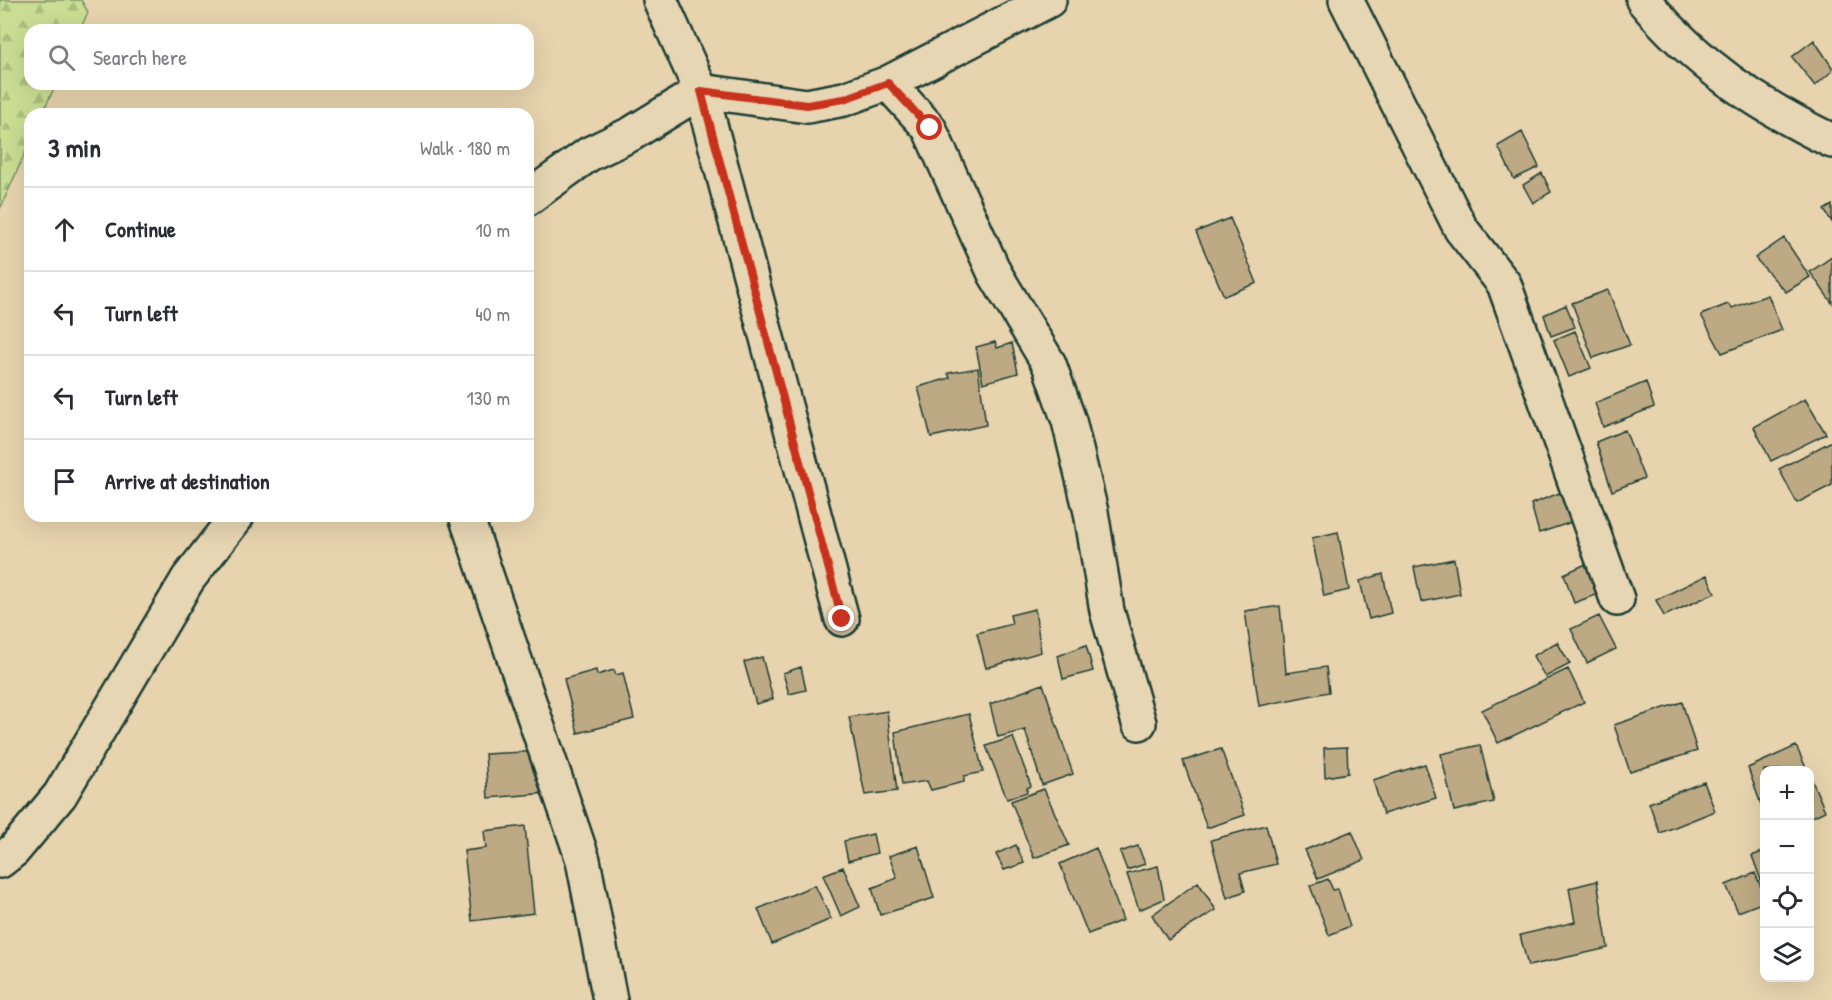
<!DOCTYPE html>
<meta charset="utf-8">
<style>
:root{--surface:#fff;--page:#f7f7f7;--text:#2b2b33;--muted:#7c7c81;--line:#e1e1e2}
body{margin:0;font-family:"Patrick Hand",sans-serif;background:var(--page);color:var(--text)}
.controls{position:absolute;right:18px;bottom:18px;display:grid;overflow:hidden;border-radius:12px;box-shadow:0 6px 24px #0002}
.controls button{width:54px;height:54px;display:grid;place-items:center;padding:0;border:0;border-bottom:2px solid var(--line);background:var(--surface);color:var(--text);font:30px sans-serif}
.stop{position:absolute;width:18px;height:18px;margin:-14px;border:4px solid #c8321e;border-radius:50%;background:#fff}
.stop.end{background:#c8321e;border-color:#fff;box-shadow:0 2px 6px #0008}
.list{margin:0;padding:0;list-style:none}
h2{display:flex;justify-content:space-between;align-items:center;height:78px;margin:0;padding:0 24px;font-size:26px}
h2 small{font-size:20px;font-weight:400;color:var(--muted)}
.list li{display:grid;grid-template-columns:39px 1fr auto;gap:18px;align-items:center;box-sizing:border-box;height:84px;padding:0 24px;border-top:2px solid var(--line)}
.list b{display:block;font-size:22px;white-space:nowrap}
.list em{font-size:20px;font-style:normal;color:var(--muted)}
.icon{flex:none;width:33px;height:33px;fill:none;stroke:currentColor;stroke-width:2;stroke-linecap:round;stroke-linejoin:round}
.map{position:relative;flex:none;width:1832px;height:1000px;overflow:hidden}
.search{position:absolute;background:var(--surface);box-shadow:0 6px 24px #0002;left:24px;top:24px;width:510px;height:66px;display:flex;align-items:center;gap:15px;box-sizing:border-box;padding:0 21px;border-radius:18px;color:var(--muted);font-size:22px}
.panel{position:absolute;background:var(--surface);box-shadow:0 6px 24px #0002;left:24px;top:108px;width:510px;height:414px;border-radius:18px}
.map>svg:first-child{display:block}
.forest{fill:url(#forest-firs);stroke:#748e64;stroke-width:1.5}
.building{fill:#bdaa84;stroke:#1f3d34;stroke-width:1.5}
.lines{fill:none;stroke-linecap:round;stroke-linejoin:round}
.minor-casing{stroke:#1f3d34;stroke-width:38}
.minor{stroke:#e7d6b3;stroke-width:33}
.route{stroke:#c8321e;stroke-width:8}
</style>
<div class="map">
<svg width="1832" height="1000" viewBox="0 0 1832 1000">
<defs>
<pattern id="forest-firs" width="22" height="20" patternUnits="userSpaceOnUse" patternTransform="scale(1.5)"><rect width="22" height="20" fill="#c9de93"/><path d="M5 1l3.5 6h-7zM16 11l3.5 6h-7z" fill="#acbf7f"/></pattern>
</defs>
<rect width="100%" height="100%" fill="#e7d3ae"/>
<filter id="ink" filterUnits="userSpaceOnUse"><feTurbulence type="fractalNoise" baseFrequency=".0167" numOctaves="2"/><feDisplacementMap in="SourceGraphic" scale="12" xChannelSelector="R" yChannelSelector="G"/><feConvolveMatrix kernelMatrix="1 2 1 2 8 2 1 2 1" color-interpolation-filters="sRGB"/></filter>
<g filter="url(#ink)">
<path class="forest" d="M0,0H81L88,12L80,30H30V84H56L42,114H30V142L0,209Z"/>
<path class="building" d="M1814,40L1832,67V71L1815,86L1792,57Z
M1522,132L1539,167L1514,179L1498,146Z
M1542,173L1551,192L1533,203L1523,185Z
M1832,205V222L1824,210Z
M1230,218L1257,283L1224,296L1196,232Z
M1784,238L1810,277L1786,292L1755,258Z
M1832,257V303L1810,272Z
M1608,290L1630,345L1593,358L1572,303Z
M1768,295L1782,330L1722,353L1701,315L1728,304L1732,308Z
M1566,305L1575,327L1551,336L1544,315Z
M1575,331L1591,368L1569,377L1554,340Z
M995,342L997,348L1012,343L1018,373L983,383L976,347Z
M978,368L986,425L931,437L918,387L950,378L948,373Z
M1646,382L1654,407L1603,427L1595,403Z
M1805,399L1826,434L1771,461L1754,427Z
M1625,430L1644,478L1612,491L1596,442Z
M1832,441V485L1797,503L1779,469Z
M1570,489L1581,519L1539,533L1531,504Z
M1338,532L1349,590L1324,596L1312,538Z
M1454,559L1460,594L1421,602L1414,567Z
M1597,559L1608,590L1574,603L1564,574Z
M1383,574L1391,613L1369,619L1360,581Z
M1707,575L1715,593L1664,616L1656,600Z
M1280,606L1286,673L1326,667L1329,692L1259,706L1245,611Z
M1035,609L1041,652L986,668L977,633L1012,624L1010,615Z
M1599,616L1616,649L1587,663L1571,629Z
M1557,642L1570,664L1545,677L1533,656Z
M1086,645L1093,671L1063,679L1058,656Z
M762,657L773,699L756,704L744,662Z
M801,667L806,690L789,694L783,673Z
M1568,669L1584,702L1498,743L1482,710Z
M596,670L597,675L614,670L616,675L623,673L634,719L578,733L564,679Z
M1043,684L1073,774L1042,785L1025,730L998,737L990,704Z
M1682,702L1697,751L1630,772L1614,725Z
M887,711L897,791L865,795L849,717Z
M969,714L983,772L964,776V782L931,790L927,781L902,785L895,732Z
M1013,737L1031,786L1027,788V792L1007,799L986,746Z
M1480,745L1494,802L1454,811L1441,754Z
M1796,746L1807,770H1764V813L1748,768Z
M1347,747L1348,773L1325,777L1324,748Z
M1221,749L1245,815L1207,828L1183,761Z
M542,751L547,793L488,798L485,754Z
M1425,764L1436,798L1383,814L1373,780Z
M1810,776L1825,811L1810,818Z
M1704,782L1715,811L1660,833L1649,803Z
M1044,789L1069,845L1034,858L1011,801Z
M1266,825L1276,864L1240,873L1245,891L1227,898L1211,840Z
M525,826L534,913L472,921L464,851L486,848L484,831Z
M1352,831L1364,860L1318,879L1305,850Z
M873,834L877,853L848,861L844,841Z
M1016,845L1024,863L1004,870L996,854Z
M918,846L934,898L880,915L872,888L897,878L889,856Z
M1138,846L1145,864L1127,870L1120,852Z
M1096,848L1123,920L1088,934L1060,864Z
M1764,851V888L1752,856Z
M1158,866L1164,899L1139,910L1127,874Z
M843,867L860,907L841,916L823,875Z
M1755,873L1764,894V902L1738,912L1726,885Z
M1328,879L1333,890L1338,889L1350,926L1329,935L1310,886Z
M1597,881L1608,948L1528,966L1520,935L1575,922L1569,888Z
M1198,882L1216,910L1168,940L1152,915Z
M815,885L831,919L772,944L758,909Z"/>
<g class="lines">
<g class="minor-casing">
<path id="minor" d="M660,0L701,91L842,619
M1346,0L1461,229L1504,284L1617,599
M1643,0C1698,65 1756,104 1832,141
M888,83L929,128L995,274L1049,364L1069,421L1091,512L1107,611L1139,723
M528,198L589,154L631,134L701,91L807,106L844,99L888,83L1049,0
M466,516L583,860L610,1000
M0,861L14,850L60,795L188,579L237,516"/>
</g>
<use href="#minor" class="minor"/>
</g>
</g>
<g class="lines" filter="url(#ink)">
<path class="route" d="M842,619L701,91L807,105L844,99L888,83L930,128"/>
</g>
</svg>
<div class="controls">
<button>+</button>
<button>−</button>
<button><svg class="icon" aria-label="locate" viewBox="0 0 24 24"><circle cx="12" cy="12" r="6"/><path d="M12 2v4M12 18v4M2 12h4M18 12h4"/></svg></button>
<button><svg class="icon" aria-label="layers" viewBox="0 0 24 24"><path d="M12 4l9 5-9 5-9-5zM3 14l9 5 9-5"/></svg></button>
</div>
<div class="stop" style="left:930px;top:128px"></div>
<div class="stop end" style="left:842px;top:619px"></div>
<div class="search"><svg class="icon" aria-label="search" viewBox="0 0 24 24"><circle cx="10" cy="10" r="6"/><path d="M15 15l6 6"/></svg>Search here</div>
<section class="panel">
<h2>3 min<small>Walk · 180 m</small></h2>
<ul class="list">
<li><svg class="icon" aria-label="ahead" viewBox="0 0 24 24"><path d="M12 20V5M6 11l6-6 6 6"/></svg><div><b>Continue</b></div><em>10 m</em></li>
<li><svg class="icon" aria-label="left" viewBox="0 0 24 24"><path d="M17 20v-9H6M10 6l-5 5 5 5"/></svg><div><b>Turn left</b></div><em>40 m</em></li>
<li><svg class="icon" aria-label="left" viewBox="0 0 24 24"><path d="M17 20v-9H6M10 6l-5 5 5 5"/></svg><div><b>Turn left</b></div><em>130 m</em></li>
<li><svg class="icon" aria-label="arrive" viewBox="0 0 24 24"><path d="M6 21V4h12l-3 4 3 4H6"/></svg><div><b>Arrive at destination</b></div></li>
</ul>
</section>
</div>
